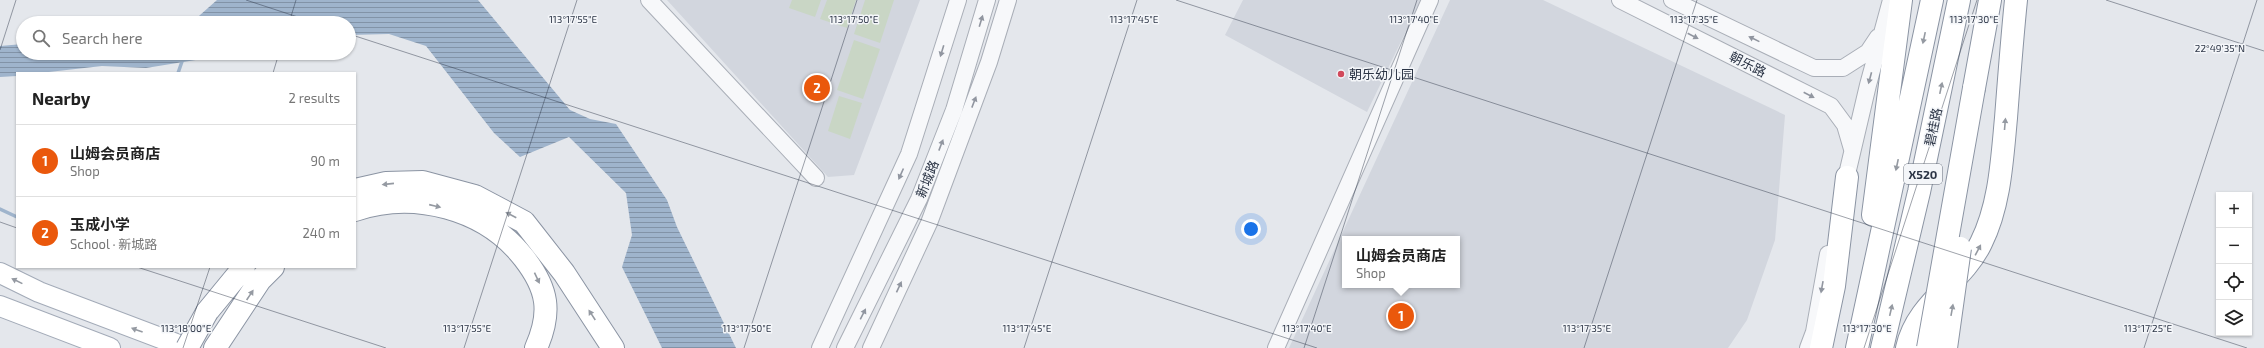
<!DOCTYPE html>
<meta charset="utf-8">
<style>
:root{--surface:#fff;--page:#f2f2f2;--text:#222;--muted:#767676;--line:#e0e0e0;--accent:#ea580c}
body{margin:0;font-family:"Exo 2","Noto Sans SC",sans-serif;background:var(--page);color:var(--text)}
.controls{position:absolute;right:12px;bottom:12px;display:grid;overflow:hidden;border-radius:0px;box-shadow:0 1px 3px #0004}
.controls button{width:36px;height:36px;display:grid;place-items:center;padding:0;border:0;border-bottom:1px solid var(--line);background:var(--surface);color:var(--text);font:20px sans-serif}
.you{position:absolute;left:1251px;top:229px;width:14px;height:14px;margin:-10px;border:3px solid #fff;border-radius:50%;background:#1a73e8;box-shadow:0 0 0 6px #1a73e833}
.badge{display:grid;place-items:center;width:26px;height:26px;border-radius:50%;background:var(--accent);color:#fff;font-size:13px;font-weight:700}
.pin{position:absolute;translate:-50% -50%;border:2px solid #fff;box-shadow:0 1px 4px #0006}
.popup{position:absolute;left:1342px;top:236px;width:118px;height:52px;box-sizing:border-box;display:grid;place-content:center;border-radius:0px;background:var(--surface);filter:drop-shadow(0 1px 3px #0005);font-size:13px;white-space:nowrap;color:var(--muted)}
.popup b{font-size:15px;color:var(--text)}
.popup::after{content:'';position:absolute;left:50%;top:100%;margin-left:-8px;border:8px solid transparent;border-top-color:var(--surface)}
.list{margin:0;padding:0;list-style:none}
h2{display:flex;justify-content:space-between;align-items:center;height:52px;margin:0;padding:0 16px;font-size:17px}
h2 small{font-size:13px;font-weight:400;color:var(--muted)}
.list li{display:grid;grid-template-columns:26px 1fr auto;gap:12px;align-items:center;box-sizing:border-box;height:72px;padding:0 16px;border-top:1px solid var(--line)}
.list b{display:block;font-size:15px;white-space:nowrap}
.list p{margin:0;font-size:13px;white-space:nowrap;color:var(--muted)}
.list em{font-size:13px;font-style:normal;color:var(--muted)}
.icon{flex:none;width:22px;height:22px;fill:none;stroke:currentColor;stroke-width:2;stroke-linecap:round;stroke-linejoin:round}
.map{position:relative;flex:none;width:2264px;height:348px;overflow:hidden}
.search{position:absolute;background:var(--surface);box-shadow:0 1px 3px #0004;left:16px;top:16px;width:340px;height:44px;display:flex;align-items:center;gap:10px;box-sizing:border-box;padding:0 14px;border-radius:22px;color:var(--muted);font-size:15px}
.panel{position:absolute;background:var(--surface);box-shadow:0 1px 3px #0004;left:16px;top:72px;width:340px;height:196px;border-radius:0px}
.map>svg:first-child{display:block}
.built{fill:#d2d6de;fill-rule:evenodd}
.green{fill:#c9d6c5}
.water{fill:url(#water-rules)}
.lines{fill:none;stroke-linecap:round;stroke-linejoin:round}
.stream{stroke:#9fb4cc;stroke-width:3.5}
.minor-casing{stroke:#a9aeb7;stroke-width:18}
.major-casing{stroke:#a3abb8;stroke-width:22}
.highway-casing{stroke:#8b94a3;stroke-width:24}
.minor{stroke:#f7f8fa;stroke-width:16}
.major{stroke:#fff;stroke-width:20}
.highway{stroke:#fff;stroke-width:22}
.highway-bridge-casing{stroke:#8b94a3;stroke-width:24;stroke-linecap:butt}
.highway-bridge{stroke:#fff;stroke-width:22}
.oneway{fill:#9196a0}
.oneway2{fill:#959aa2}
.ticks{fill:none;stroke:#2b3445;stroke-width:1;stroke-opacity:0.45}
.poi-dot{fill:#d1495b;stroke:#f4f6f9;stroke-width:1.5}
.labels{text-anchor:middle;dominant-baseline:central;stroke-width:3;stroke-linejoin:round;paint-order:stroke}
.shield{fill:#f4f6f9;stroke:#676e7b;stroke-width:1}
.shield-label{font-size:12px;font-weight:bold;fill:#2b3445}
.street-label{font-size:13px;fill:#2b3445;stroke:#f4f6f9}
.poi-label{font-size:13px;fill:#2b3445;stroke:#f4f6f9;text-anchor:start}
.ticks-label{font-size:10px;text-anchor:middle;fill:#2b3445;stroke:#f4f6f9;stroke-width:3;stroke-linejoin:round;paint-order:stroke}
</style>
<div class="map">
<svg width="2264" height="348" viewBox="0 0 2264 348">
<defs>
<pattern id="water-rules" width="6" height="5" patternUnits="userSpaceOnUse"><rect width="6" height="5" fill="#9fb4cc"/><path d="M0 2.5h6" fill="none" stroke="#8293a7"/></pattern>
</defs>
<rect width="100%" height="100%" fill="#e4e7ec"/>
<path class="built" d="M667,0H920L854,175L828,177Z
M1243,0H1421L1367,112L1225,35Z
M1450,0H1543L1785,115L1775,240L1747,320L1728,348H1289ZM1345,239H1457V285H1345Z"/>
<path class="green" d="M792,0H821L815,17L789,8Z
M827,0H856L847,28L820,19Z
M865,0H894L880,43L854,34Z
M854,40L880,49L863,99L837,90Z
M839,96L862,103L850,139L828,131Z"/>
<path class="water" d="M217,0H478L570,110L590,119L616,124L667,200L677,227L736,348H662L622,267L632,235L626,193L569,137L520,157L494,133L426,46L389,34L349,35V23H191Z
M23,44V53H239L146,68L102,66L40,73H17V76L0,77V46Z"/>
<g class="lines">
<path class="stream" d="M178,73L185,53
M0,209L17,217"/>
<g class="minor-casing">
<path id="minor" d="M649,0L816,178
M1620,0L1831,106L1845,125L1852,149
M1672,0L1814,68H1843L1868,52L1878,37
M1844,187L1868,85L1891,0
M820,348L909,154L958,0
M845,348L919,199L954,110L987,0
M871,348L929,223L989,62L1008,0
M1276,348L1430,0
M1808,348L1814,332L1828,254"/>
</g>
<g class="major-casing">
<path id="major" d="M0,273L39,292L187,348
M0,306L110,348"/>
</g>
<g class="highway-casing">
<path id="highway" d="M1974,88L1990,0
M355,190L386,183L423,182L475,196L524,222L564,273L613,348
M355,210C414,190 485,208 524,258C548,289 552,312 536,348
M1873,215L1901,0
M207,312L244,267
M215,348L260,280L273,267
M1821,348L1834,286L1847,177
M1857,348L1932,0
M1882,348L1919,192L1959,0
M1907,348C1917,302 1962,283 1981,243C2000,205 2002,160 2006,118C2009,79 2012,39 2016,0"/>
</g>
<use href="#minor" class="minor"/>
<use href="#major" class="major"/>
<use href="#highway" class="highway"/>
<g class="highway-bridge-casing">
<path id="highway-bridge" d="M187,348L207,312
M1928,348L1974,88
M1946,348L1960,248"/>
</g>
<use href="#highway-bridge" class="highway-bridge"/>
</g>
<defs><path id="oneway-solid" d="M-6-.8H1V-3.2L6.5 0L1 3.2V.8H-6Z"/></defs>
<g class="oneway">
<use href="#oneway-solid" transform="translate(981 21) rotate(-73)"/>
<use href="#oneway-solid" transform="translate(1693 36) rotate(27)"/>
<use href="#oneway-solid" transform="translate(1754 39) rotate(-154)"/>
<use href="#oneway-solid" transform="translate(942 51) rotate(107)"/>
<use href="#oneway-solid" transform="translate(1870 78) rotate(105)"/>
<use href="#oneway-solid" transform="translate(1809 95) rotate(27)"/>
<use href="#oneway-solid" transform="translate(974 102) rotate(-69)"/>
<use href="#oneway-solid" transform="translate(941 145) rotate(-69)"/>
<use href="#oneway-solid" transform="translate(901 174) rotate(114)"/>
<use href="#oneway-solid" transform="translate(899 287) rotate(-65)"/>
<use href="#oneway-solid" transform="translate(1822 287) rotate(100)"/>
<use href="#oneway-solid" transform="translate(863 314) rotate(-63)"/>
</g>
<g class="oneway2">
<use href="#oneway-solid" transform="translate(1924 38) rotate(102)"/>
<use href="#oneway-solid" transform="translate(1941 88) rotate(-78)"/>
<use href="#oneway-solid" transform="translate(2005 124) rotate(-85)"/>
<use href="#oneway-solid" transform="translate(1897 165) rotate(102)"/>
<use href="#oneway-solid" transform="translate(388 184) rotate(174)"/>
<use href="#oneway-solid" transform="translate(435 206) rotate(13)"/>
<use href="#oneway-solid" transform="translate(511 215) rotate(-152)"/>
<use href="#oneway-solid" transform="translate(1978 250) rotate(-62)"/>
<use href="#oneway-solid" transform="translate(537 278) rotate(65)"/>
<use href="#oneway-solid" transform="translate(17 281) rotate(-154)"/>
<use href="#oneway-solid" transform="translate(250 295) rotate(-56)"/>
<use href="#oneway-solid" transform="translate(1891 310) rotate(-77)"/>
<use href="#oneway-solid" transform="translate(1952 310) rotate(-80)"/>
<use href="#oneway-solid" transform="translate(592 315) rotate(-123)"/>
<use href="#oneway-solid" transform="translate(137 330) rotate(-160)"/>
</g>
<path class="ticks" d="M246,0L316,23M1176,0L2247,348M2106,0L2264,51M289,23L296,0M349,34L1317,348M0,50L16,0M273,73L279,53M0,222L17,228M137,267L386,348M183,348L210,267M464,348L577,0M744,348L857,0M1024,348L1137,0M1304,348L1417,0M1584,348L1697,0M1864,348L1977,0M2144,348L2257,0"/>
<circle class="poi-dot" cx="1341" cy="74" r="4"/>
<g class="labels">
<rect class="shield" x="1904" y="164" width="38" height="20" rx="3"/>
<g class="shield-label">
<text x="1923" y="174">X520</text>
</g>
<g class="street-label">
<text transform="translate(1748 64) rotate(27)">朝乐路</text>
<text transform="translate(1933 127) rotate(-78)">碧桂路</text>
<text transform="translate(927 179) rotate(-68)">新城路</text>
</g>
<g class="poi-label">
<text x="1349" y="74">朝乐幼儿园</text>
</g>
</g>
<g class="ticks-label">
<text x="573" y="23">113°17'55"E</text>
<text x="854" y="23">113°17'50"E</text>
<text x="1134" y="23">113°17'45"E</text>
<text x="1414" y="23">113°17'40"E</text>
<text x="1694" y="23">113°17'35"E</text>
<text x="1974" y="23">113°17'30"E</text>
<text x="2220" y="52">22°49'35"N</text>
<text x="186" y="332">113°18'00"E</text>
<text x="467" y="332">113°17'55"E</text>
<text x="747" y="332">113°17'50"E</text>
<text x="1027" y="332">113°17'45"E</text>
<text x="1307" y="332">113°17'40"E</text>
<text x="1587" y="332">113°17'35"E</text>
<text x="1867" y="332">113°17'30"E</text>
<text x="2148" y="332">113°17'25"E</text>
</g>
</svg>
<div class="controls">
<button>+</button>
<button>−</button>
<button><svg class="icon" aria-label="locate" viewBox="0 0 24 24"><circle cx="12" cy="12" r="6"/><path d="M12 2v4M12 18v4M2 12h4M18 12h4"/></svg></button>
<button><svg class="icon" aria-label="layers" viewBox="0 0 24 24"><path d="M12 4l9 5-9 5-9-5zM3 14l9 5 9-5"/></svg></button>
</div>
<div class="you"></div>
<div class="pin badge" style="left:1401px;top:316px">1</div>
<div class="popup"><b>山姆会员商店</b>Shop</div>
<div class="pin badge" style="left:817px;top:88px">2</div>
<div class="search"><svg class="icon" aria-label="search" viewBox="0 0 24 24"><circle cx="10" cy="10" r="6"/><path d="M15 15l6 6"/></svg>Search here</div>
<section class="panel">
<h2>Nearby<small>2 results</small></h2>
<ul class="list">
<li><span class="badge">1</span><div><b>山姆会员商店</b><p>Shop</p></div><em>90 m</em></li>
<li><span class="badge">2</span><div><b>玉成小学</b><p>School · 新城路</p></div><em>240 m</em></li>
</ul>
</section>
</div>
